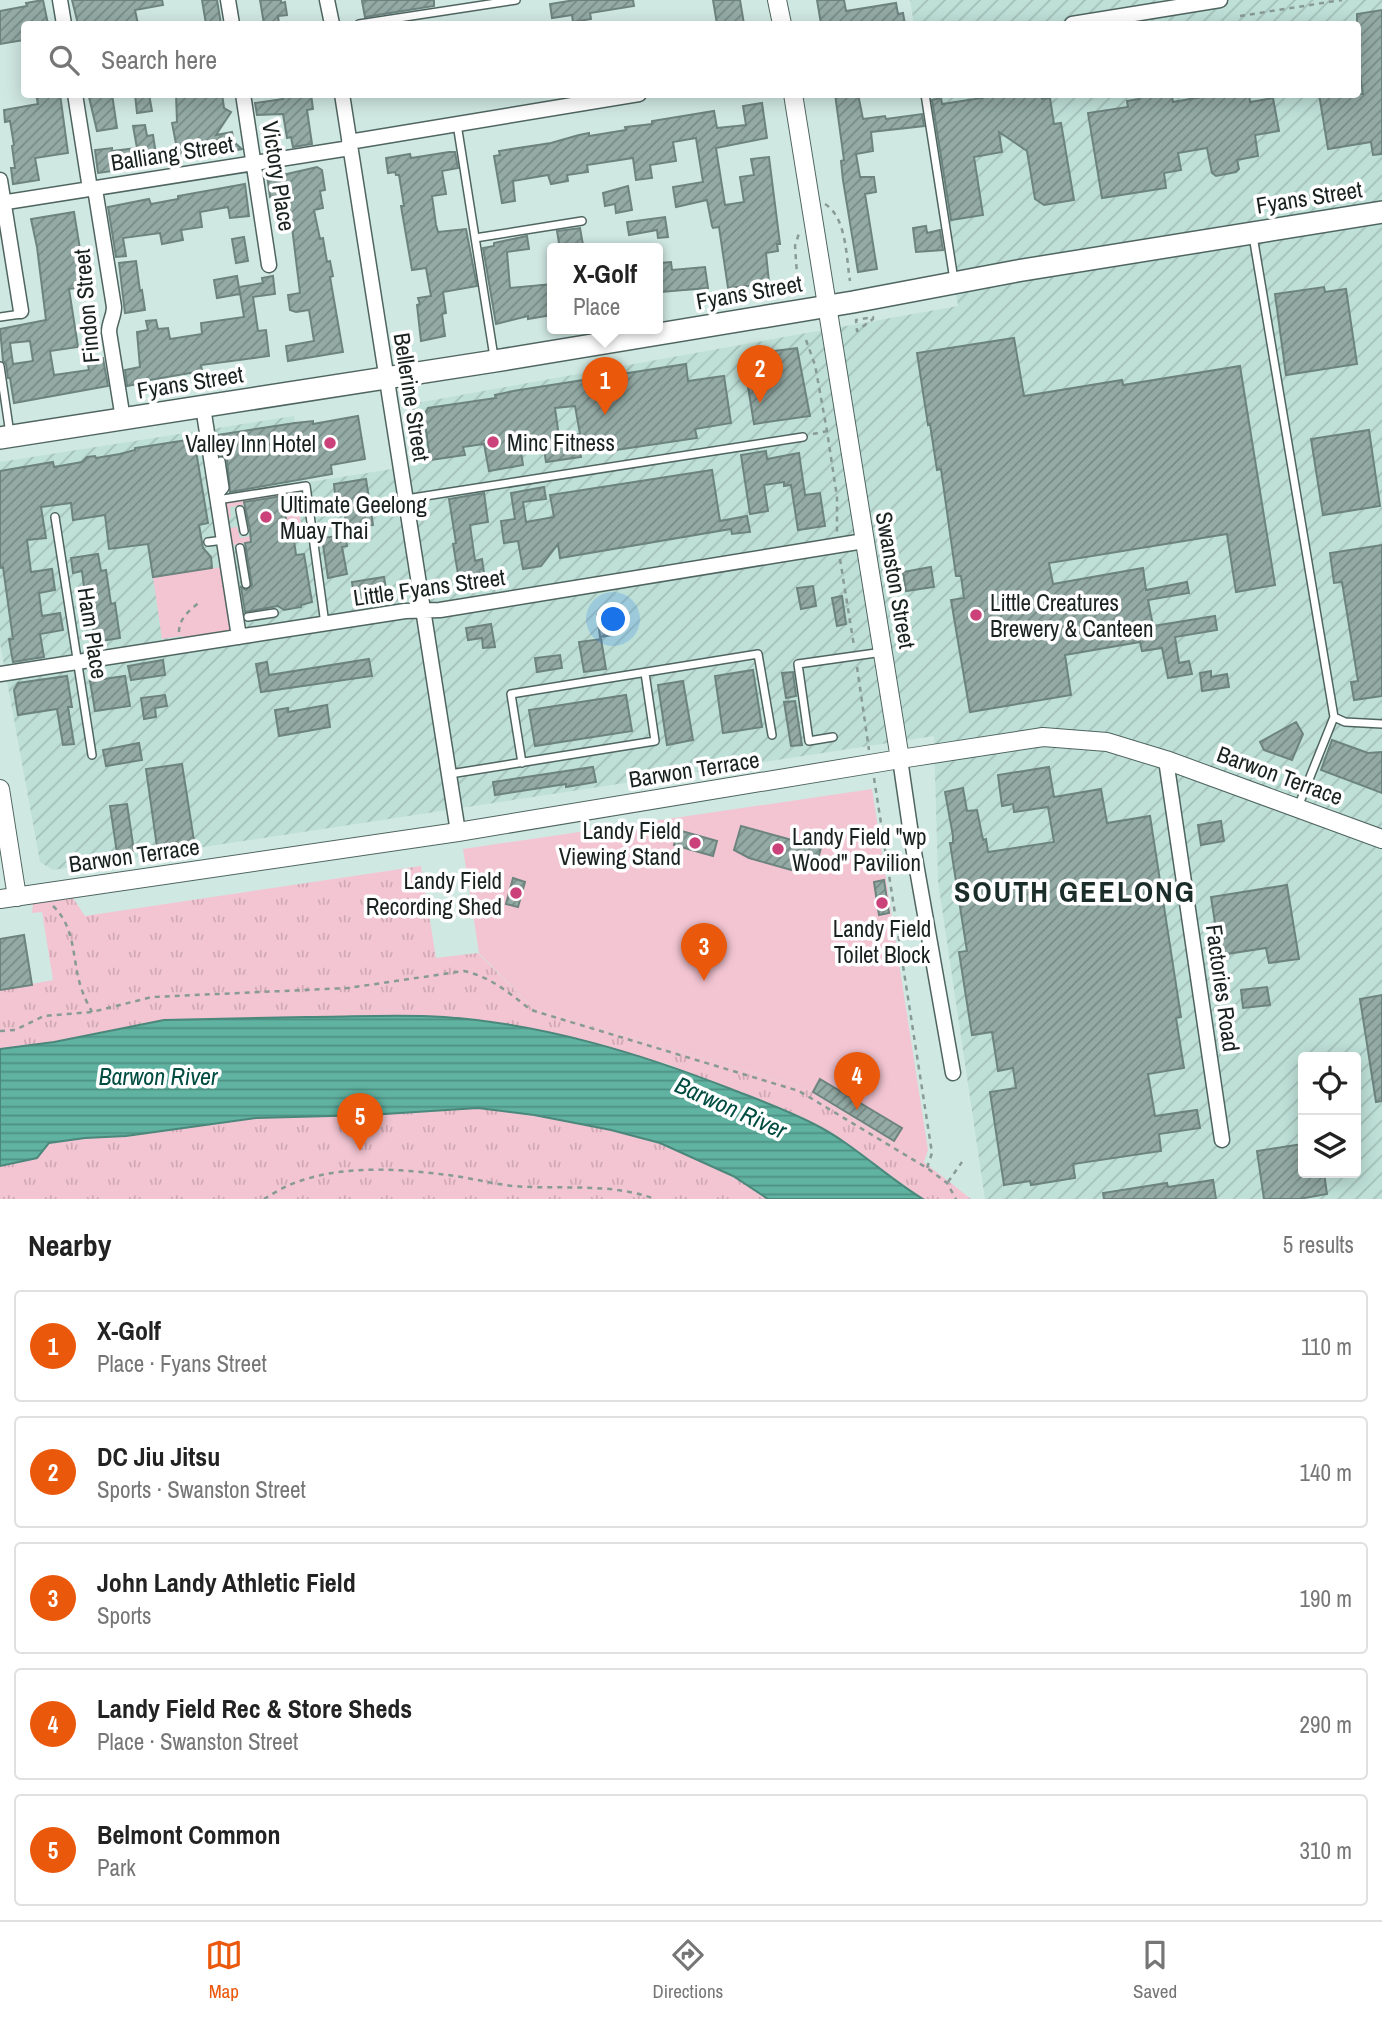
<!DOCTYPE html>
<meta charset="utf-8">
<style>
:root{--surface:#fff;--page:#f2f2f2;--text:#222;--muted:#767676;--line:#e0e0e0;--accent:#ea580c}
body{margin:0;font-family:"Archivo Narrow",sans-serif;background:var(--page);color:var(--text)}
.controls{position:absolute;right:21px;bottom:21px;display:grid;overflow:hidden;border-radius:7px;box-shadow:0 4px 18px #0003}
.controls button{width:63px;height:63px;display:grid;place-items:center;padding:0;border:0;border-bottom:2px solid var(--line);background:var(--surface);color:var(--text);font:35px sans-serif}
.you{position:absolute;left:614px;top:620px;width:24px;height:24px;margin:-18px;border:5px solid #fff;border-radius:50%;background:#1a73e8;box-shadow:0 0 0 10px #1a73e833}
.badge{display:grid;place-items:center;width:46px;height:46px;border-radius:50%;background:var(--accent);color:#fff;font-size:23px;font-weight:700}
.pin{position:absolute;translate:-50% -58px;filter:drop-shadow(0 2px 4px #0008)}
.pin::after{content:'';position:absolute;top:37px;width:24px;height:21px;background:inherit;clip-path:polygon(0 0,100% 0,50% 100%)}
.popup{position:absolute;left:547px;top:243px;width:116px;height:91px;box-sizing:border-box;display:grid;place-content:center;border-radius:7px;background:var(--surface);filter:drop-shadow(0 2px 5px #0005);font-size:23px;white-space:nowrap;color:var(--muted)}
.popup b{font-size:26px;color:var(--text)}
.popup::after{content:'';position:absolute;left:50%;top:100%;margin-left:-14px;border:14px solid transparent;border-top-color:var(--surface)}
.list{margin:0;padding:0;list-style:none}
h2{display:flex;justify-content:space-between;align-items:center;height:91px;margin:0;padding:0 28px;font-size:30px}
h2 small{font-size:23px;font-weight:400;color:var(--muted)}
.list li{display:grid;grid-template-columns:46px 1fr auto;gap:21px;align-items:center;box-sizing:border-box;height:112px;margin:0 14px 14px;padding:0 14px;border:2px solid var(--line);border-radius:7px}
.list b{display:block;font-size:26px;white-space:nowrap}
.list p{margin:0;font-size:23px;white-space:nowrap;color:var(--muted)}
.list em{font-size:23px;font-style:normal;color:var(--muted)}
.icon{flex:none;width:38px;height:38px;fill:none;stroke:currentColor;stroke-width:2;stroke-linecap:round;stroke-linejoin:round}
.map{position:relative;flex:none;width:1382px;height:1199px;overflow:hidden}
.search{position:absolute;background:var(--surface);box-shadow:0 4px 18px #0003;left:21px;right:21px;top:21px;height:77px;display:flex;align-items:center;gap:18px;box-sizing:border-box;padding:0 24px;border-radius:7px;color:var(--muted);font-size:26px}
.sheet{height:721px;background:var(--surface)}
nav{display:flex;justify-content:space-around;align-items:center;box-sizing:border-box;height:98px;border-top:2px solid var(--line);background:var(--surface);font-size:19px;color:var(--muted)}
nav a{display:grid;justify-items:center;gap:4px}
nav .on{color:var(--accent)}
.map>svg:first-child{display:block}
.industrial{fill:url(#industrial-furrows);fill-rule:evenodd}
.green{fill:#f3c5d3}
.park{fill:url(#park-tufts)}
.water{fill:url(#water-rules);stroke:#4b877a;stroke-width:2}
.building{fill:url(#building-hatch);stroke:#6d837e;stroke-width:2;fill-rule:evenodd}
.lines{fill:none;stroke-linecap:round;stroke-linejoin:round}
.service-casing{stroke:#506560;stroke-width:10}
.minor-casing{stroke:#506560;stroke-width:17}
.tertiary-casing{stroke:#506560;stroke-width:20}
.secondary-casing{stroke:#506560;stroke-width:24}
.path{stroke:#889a95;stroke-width:2.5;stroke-dasharray:5 5;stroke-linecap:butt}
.service{stroke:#fff;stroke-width:7}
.minor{stroke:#fff;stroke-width:14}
.tertiary{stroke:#fff;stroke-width:18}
.secondary{stroke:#fff;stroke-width:21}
.poi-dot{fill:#cb417a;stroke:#fff;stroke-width:2.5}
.labels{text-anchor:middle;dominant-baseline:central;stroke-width:7;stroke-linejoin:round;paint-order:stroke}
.street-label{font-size:23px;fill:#192220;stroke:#fff}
.poi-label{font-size:23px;fill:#192220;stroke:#fff;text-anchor:start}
.water-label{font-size:24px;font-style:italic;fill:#004c41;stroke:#fff}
.district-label{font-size:30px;font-weight:bold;letter-spacing:2px;fill:#1a2d29;stroke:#fff}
</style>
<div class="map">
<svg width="1382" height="1199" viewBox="0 0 1382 1199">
<defs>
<pattern id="industrial-furrows" width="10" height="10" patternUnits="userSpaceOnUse" patternTransform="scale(1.75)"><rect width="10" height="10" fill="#bee0d7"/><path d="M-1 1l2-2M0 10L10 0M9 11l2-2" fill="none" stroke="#a3c0b8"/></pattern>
<pattern id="park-tufts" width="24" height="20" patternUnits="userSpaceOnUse" patternTransform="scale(1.75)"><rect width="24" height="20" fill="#f3c5d3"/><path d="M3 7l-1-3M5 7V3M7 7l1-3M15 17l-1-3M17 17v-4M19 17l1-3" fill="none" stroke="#d0a9b5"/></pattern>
<pattern id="water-rules" width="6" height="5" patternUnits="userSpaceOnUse" patternTransform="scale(1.75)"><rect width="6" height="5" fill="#60b2a1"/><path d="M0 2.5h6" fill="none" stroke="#4e9083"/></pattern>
<pattern id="building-hatch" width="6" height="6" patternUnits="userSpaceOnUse" patternTransform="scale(1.75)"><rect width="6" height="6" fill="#94aba5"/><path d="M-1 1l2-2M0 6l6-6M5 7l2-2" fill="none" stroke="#788b86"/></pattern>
</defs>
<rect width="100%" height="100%" fill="#d0e8e2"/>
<path class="industrial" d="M910,0H1382V1199H985L938,881L934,736L53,870L40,862L0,643V462L294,416L303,483L418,465L411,404L958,306L925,95L1358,94V24H914ZM1303,1057H1356V1173H1303Z"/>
<path class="green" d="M295,492L303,533L233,545L235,559H233L229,528L237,527L240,538L288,529L283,499L230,507L231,518H224L222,502Z
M222,567L231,629L230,632L184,640L182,636L162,639L153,577Z
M872,789L928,1150L924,1162L803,1087L534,1009L479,953L463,849Z"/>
<path class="park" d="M421,866L436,958L478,953L534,1009L803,1087L924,1162L971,1199H923L840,1139L813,1124L670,1065L588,1042L495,1022L443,1017L164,1020L54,1042L0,1049V990L53,980L42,912L32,913L33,904L73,898L85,916Z
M478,1108C539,1115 600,1124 658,1143C697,1155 734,1177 768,1199H0V1166L37,1158L49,1143L85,1138L126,1136L256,1118L369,1115Z"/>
<path class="water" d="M306,1017C352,1017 399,1014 444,1017C543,1024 639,1053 731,1089C759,1100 787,1110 814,1124C854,1144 885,1176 923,1199H768L733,1176L660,1143L611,1130L534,1115L478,1108L369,1115L256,1118L126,1136L85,1138L49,1143L37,1158L0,1166V1049L54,1042L164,1020Z"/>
<path class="building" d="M43,0L48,24H24V40L0,44V11L27,6L26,3Z
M72,0H162L163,5L135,10L138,24H78Z
M202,0H217L221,24H206Z
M260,0H281V3L285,2L287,15L278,16L279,24H264Z
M367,0H434V6L365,17L362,1Z
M575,0H633L634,6L590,13L591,19L573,22L572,15L552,18L550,4Z
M713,0H740L744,24H717Z
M817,0H844L846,11L896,3L898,14L903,13L905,24H821Z
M1382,10V154L1373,155L1371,142L1328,149L1319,94H1363L1360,74H1357V14Z
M36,94H60L68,153L35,158L39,180L13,184L11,168H15L12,146L14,145L10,121L5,122L4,110L38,104Z
M112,94L117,128L97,131L89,97Z
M135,94H149L152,111L137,113Z
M176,94H222L224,108L231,112L216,135L232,132L234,142L242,149L190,158L189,152L178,154L172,123L177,122Z
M282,94H311L313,109L307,110L312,144L293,147L291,137L287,138L283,114L257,115L255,103L283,99Z
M835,94H858L863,119L885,116L886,119L922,114L924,126L871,132L873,151L856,154L860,177H874L876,192L865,194L877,269L858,272L843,180L841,161L844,160Z
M981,94H1041L1042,99L1050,98L1054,124L1061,123L1074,200L1044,205L1035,199L1027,151L999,132L1002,152L974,157L983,215L951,220L932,100L941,98L942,104L982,98Z
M1139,94H1166V97L1172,96L1173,102L1218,94H1249L1250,102L1273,98L1279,131L1255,135L1258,156L1237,160L1239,169L1236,172L1216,176L1212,173L1207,148L1178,153L1181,170L1164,173L1166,188L1102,198L1088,113L1128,107L1127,101L1139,99Z
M762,103L767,138L716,148L725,205L744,202L740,177L754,175L751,159L769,157L780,244H777L778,251L766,253L769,282L757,289L756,285L728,288L719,227L713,228L712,226L707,200L676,207L673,187L703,182L696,138L673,142L676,161L650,165L652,178L636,180L633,158L587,165L588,172L567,175L568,181L551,184L548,175L513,181L515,201L502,203L494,156L500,155L499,151L551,143L579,135L589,133V136L626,130L625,127L652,124V121L714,111L717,128L746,125L743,106Z
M145,125L147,136L153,135L157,161L150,162L151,166L98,173L95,150L112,148V151L137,148L133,126Z
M449,152H455L458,168L442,171L446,194L432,196L436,225L438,232L466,229L477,286L443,292L446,313L442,314L445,336L421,341L417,305L420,304L418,298L431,296L426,268L412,270L401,206H404L399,175H396L395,172L388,173L386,158L410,154L411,158Z
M317,167L322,170L325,190L320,191L323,208L314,210L320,239L323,238L327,262L330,261L333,276L330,277L343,352L288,361L286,346L314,341L309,310L296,312L290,310L288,295L300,293L292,227L284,229L282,217L289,216L285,194L270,197L267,175L277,174L278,176Z
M245,184L249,216L230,218L228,207L200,212L202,227L181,230L183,240L162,244L160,233L123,238L126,256L116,257L108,207L149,199L151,204L167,201L178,199V196Z
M628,186L632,210L616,213L615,204L605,206L603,193Z
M74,212L84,274L88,273L90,286L69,289L78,347L50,351L54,375L89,370L87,360L103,358L108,386L14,403L10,378H8L6,364L3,361L0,329L46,320L37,247L31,219ZM30,341L33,361L13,364L10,343Z
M665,217L668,237L658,238L657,230L629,235L627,222Z
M926,226L927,233L940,230L943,250L916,252L913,228Z
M580,228L583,245L560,249L557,231Z
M527,236L529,249L507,252L510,288L552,284V315L528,319V316L496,324L483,248L494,246V243Z
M244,237L248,261L236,263L232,239Z
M136,261L140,291L142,290L145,310L125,313L119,263Z
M671,262L672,270L705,267L708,288L661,292L660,263Z
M237,276L240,294L217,298L214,280Z
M273,276L275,294L253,297L258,331L266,330L269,356L201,365L202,371L138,382V384L127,386L125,370L140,367L137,332L148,330L146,321L156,320L158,329L168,328L170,339L202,334L201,323L244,317L239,287L263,283L262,278Z
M1324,287L1325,292L1346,289L1357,364L1286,375L1275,294Z
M1014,338L1024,396L1122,380L1123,385L1240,366L1275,585L1236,592L1227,534L1049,563L1053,584L1143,568L1146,590L1187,582L1189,593L1148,600L1153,626L1215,616L1217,630L1175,637L1179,663L1189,661L1192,674L1168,678L1162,648L1142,651L1140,642L1065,655L1071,695L970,712L951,600L964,598L961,576H956L941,469L937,470L930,424L928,425L917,353Z
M797,348L810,416L754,424L743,355Z
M686,364L688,381L724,376L731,423L695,429L697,438L602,452L601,445L579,448L581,457L546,462L543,442L520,446L523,465L489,471L484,444L463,447L465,455L430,460L424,415L428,408L496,398L495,395L513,391ZM575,406L580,434L559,437L555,408Z
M358,416L365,459L331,465L332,474L230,492L227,460L220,455L217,435L295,423L313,421V424Z
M1369,430L1380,506L1323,515L1311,439Z
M194,439L208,523L199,525L203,548L211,557L212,568L153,577L148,544L109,549L105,515L73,520L71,503L41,507L46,538L27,540L31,572L52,569L55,590L39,593L42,616L60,613L63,630L40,634L44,657L13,662L9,639H13L3,567L0,568V471L53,462L54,467L82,462L87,457L95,456L96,458L120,454L135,450V448Z
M766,451L767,459L799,453L805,495L820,493L825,526L798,530L791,485L784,486V482L764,485L768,511L750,514L741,455Z
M712,470L720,521L747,516L750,532L732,534L731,529L560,558L558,544L541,566L523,569L518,541L504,543L501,521L515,519L511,493L544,487L546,499L523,502L526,522L554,517L550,495Z
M366,479L373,525L347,529L343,502L336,503L334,484Z
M484,493L488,522L470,525L475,561L482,559L485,580L480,581V584L460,586L453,544L456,543L449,499Z
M282,496L290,541L294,540L296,555L304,554L312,602L301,605V607L284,610L278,606L245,612L241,587L246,590L252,585L245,543L251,542L250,530L244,502Z
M345,535L347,546L342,547L347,574L328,578L322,538Z
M1382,545V696L1354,700L1351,682L1358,681L1342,582L1334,583L1330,553Z
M98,554L101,571L106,570L111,604L115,603L120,638L95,642L88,595H85L82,571L73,573L71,558Z
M931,567L934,587L906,591L903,572Z
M384,577L388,601L368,605L367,601L355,604L352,582Z
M813,586L816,606L801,609L797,588Z
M842,596L846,624L837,626L832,598Z
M610,614L613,635L600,637L597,615Z
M491,624L495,647L483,648L482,638L468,640L466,628Z
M601,639L606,669L584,672L579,642Z
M560,655L562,668L537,672L535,658Z
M369,659L372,676L261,692L256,664L267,662L269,675Z
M163,660L165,675L131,680L128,666Z
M753,670L762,727L723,733L715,676Z
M1211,671V677L1227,674L1229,687L1202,691L1200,673Z
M793,672L796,696L786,698L782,673Z
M67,676L72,707H68L74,744L63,745L57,709L18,715L14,690L18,683Z
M125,676L130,706L95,711L90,681Z
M683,681L693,740L667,745L658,685Z
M165,695L167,706L155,708L156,717L144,719L141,698Z
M626,695L632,731L535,746L529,710Z
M795,701L802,745L791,746L784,702Z
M327,705L330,727L279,736L275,710L288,708V712Z
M1296,722L1303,734L1292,760L1264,750L1260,742Z
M1332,740L1368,753L1382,752V793L1321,770Z
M139,743L142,760L106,766L103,750Z
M182,764L194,841L157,847L146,769Z
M593,767L596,782L566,787V784L495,795L493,782Z
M1049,767L1054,797L1101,789L1107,823L1150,816L1181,1017L1176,1018L1184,1068L1148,1074L1155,1116L1197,1110L1200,1128L1159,1134L1161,1151L1073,1164L1075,1178L1031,1185L1030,1181L1004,1185L990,1092L1016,1088L1013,1068L998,1071L992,1032L972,1035L959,952L967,951L950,843H953V836L945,792L963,788L967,811L977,810L983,840L986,839L988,852L1054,842L1048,807L1014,812L1013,804L1002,806L998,775Z
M127,804L134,851L117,853L110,806Z
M1221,821L1224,841L1201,845L1198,825Z
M741,826L821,848L817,862L806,859L802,873L749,858L734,850Z
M678,830L717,841L713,856L674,845Z
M513,878L525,882L518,907L506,904Z
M884,880L889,913L879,915L874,882Z
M1287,885L1299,959L1269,963L1266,948L1220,955L1211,897Z
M24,935L32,985L0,990V939Z
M1267,987L1270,1005L1243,1008L1241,990Z
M1382,995V1101L1376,1102L1360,999Z
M820,1079L902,1128L894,1141L813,1092Z
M1303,1144V1173H1324L1327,1194L1299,1199H1264L1257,1151Z
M1213,1180L1216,1199H1104L1103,1193L1167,1183L1168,1187Z"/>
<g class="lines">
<g class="service-casing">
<path id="service" d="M359,24L516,0
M925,94L954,280
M457,124L494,357
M1253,236L1334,717L1345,722L1382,724
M475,238L582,221
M0,317L21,314V312
M0,366L10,434
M217,498L225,488L221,461
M406,499L803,437
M217,500L306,486L325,624
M240,510L244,531
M55,517L92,755
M208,542L224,540
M240,548L246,584
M248,617L274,613
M833,737L809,741L798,664L883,652
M522,763L511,694L758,654L772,735
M450,774L655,741L645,673
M1298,807L1334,717"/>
</g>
<g class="minor-casing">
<path id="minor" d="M60,0L64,24
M228,0L232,24
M327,0L332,24
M1072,24L1220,0
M75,94L90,189
M243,94L269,265
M342,94L458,832
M349,142L639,94
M0,180L21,311
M95,189L114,307C114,317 109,322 109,332L123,419
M0,203L350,148
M203,407L239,637
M0,674L405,611L440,610L864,541
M900,759L912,841L953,1073
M1166,760L1222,1140"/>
</g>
<g class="tertiary-casing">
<path id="tertiary" d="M777,0L782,24
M793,94L900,759
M0,789L17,897
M0,899L458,832L900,759L1043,737L1107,742L1166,760L1382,839"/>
</g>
<g class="secondary-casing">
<path id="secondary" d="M0,438L495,361L853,302L1017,271L1382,212"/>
</g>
<path class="path" d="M1240,16L1342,0
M825,204C847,218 846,257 850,281
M798,289L795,246L800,230
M873,317V319L857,331L856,320Z
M806,340L815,365L827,431L837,497V533
M813,434L827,431
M840,559L854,646
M179,632C179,618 190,610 201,601
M857,667L869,750
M874,778L932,1153L927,1168
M53,906C78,930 71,963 83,993C85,999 89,1006 92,1012
M0,1031L15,1030L44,1016L92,1012L152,997L348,988L464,971C491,977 509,993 531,1010L799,1091L927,1168L947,1183L956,1199
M948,1182L962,1162
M264,1199C274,1193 285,1186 297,1182C347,1164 403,1169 455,1176C475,1179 494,1184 513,1186C561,1190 609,1182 655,1199"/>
<use href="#service" class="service"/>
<use href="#minor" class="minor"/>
<use href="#tertiary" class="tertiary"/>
<use href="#secondary" class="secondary"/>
</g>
<g class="poi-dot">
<circle cx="493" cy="442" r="7"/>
<circle cx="330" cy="443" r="7"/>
<circle cx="266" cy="517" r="7"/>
<circle cx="976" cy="615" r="7"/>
<circle cx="695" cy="843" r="7"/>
<circle cx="778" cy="849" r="7"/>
<circle cx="516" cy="893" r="7"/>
<circle cx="882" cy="903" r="7"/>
</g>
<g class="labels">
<g class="street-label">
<text transform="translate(172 153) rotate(-9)">Balliang Street</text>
<text transform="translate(279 176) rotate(81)">Victory Place</text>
<text transform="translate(1309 197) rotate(-9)">Fyans Street</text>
<text transform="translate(749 292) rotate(-10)">Fyans Street</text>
<text transform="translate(86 306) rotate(-95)">Findon Street</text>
<text transform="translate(190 382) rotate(-9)">Fyans Street</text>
<text transform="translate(412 397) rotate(81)">Bellerine Street</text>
<text transform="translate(896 580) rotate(80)">Swanston Street</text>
<text transform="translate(429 587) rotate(-8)">Little Fyans Street</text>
<text transform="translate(93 633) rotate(81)">Ham Place</text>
<text transform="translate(694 769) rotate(-9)">Barwon Terrace</text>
<text transform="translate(1280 775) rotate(20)">Barwon Terrace</text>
<text transform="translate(134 855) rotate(-8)">Barwon Terrace</text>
<text transform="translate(1223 988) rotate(82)">Factories Road</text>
</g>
<g class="poi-label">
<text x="507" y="442">Minc Fitness</text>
<text x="316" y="443" text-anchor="end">Valley Inn Hotel</text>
<text x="280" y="504">Ultimate Geelong<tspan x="280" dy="26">Muay Thai</tspan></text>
<text x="990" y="602">Little Creatures<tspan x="990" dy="26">Brewery &amp; Canteen</tspan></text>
<text x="681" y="830" text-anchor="end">Landy Field<tspan x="681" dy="26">Viewing Stand</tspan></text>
<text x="792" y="836">Landy Field "wp<tspan x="792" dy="26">Wood" Pavilion</tspan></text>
<text x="502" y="880" text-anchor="end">Landy Field<tspan x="502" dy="26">Recording Shed</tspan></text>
<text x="882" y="928" text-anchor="middle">Landy Field<tspan x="882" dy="26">Toilet Block</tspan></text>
</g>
<g class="water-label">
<text x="158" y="1076">Barwon River</text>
<text transform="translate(731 1107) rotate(24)">Barwon River</text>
</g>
<g class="district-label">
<text x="1075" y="891">SOUTH GEELONG</text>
</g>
</g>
</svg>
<div class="controls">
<button><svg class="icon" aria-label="locate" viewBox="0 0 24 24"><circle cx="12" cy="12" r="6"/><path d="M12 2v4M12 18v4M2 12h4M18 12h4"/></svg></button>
<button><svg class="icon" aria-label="layers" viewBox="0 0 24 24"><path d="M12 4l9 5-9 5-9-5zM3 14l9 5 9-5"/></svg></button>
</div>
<div class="you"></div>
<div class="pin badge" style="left:605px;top:415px">1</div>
<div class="popup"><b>X-Golf</b>Place</div>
<div class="pin badge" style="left:760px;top:403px">2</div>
<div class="pin badge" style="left:704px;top:981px">3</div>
<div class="pin badge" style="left:857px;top:1110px">4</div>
<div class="pin badge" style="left:360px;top:1151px">5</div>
<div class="search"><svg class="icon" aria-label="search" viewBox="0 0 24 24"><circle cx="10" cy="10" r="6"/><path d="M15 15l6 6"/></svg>Search here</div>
</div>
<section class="sheet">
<h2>Nearby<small>5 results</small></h2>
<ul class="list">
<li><span class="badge">1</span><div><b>X-Golf</b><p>Place · Fyans Street</p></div><em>110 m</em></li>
<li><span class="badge">2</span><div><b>DC Jiu Jitsu</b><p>Sports · Swanston Street</p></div><em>140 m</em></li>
<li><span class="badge">3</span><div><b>John Landy Athletic Field</b><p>Sports</p></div><em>190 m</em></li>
<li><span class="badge">4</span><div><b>Landy Field Rec &amp; Store Sheds</b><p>Place · Swanston Street</p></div><em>290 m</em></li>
<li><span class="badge">5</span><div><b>Belmont Common</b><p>Park</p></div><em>310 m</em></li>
</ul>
</section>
<nav>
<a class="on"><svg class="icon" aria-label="map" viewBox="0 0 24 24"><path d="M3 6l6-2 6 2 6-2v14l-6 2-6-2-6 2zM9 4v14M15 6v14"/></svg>Map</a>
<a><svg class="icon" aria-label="directions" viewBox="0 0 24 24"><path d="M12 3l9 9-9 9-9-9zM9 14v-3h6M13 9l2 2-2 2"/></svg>Directions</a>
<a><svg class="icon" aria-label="saved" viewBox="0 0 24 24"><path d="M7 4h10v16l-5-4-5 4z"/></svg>Saved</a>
</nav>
